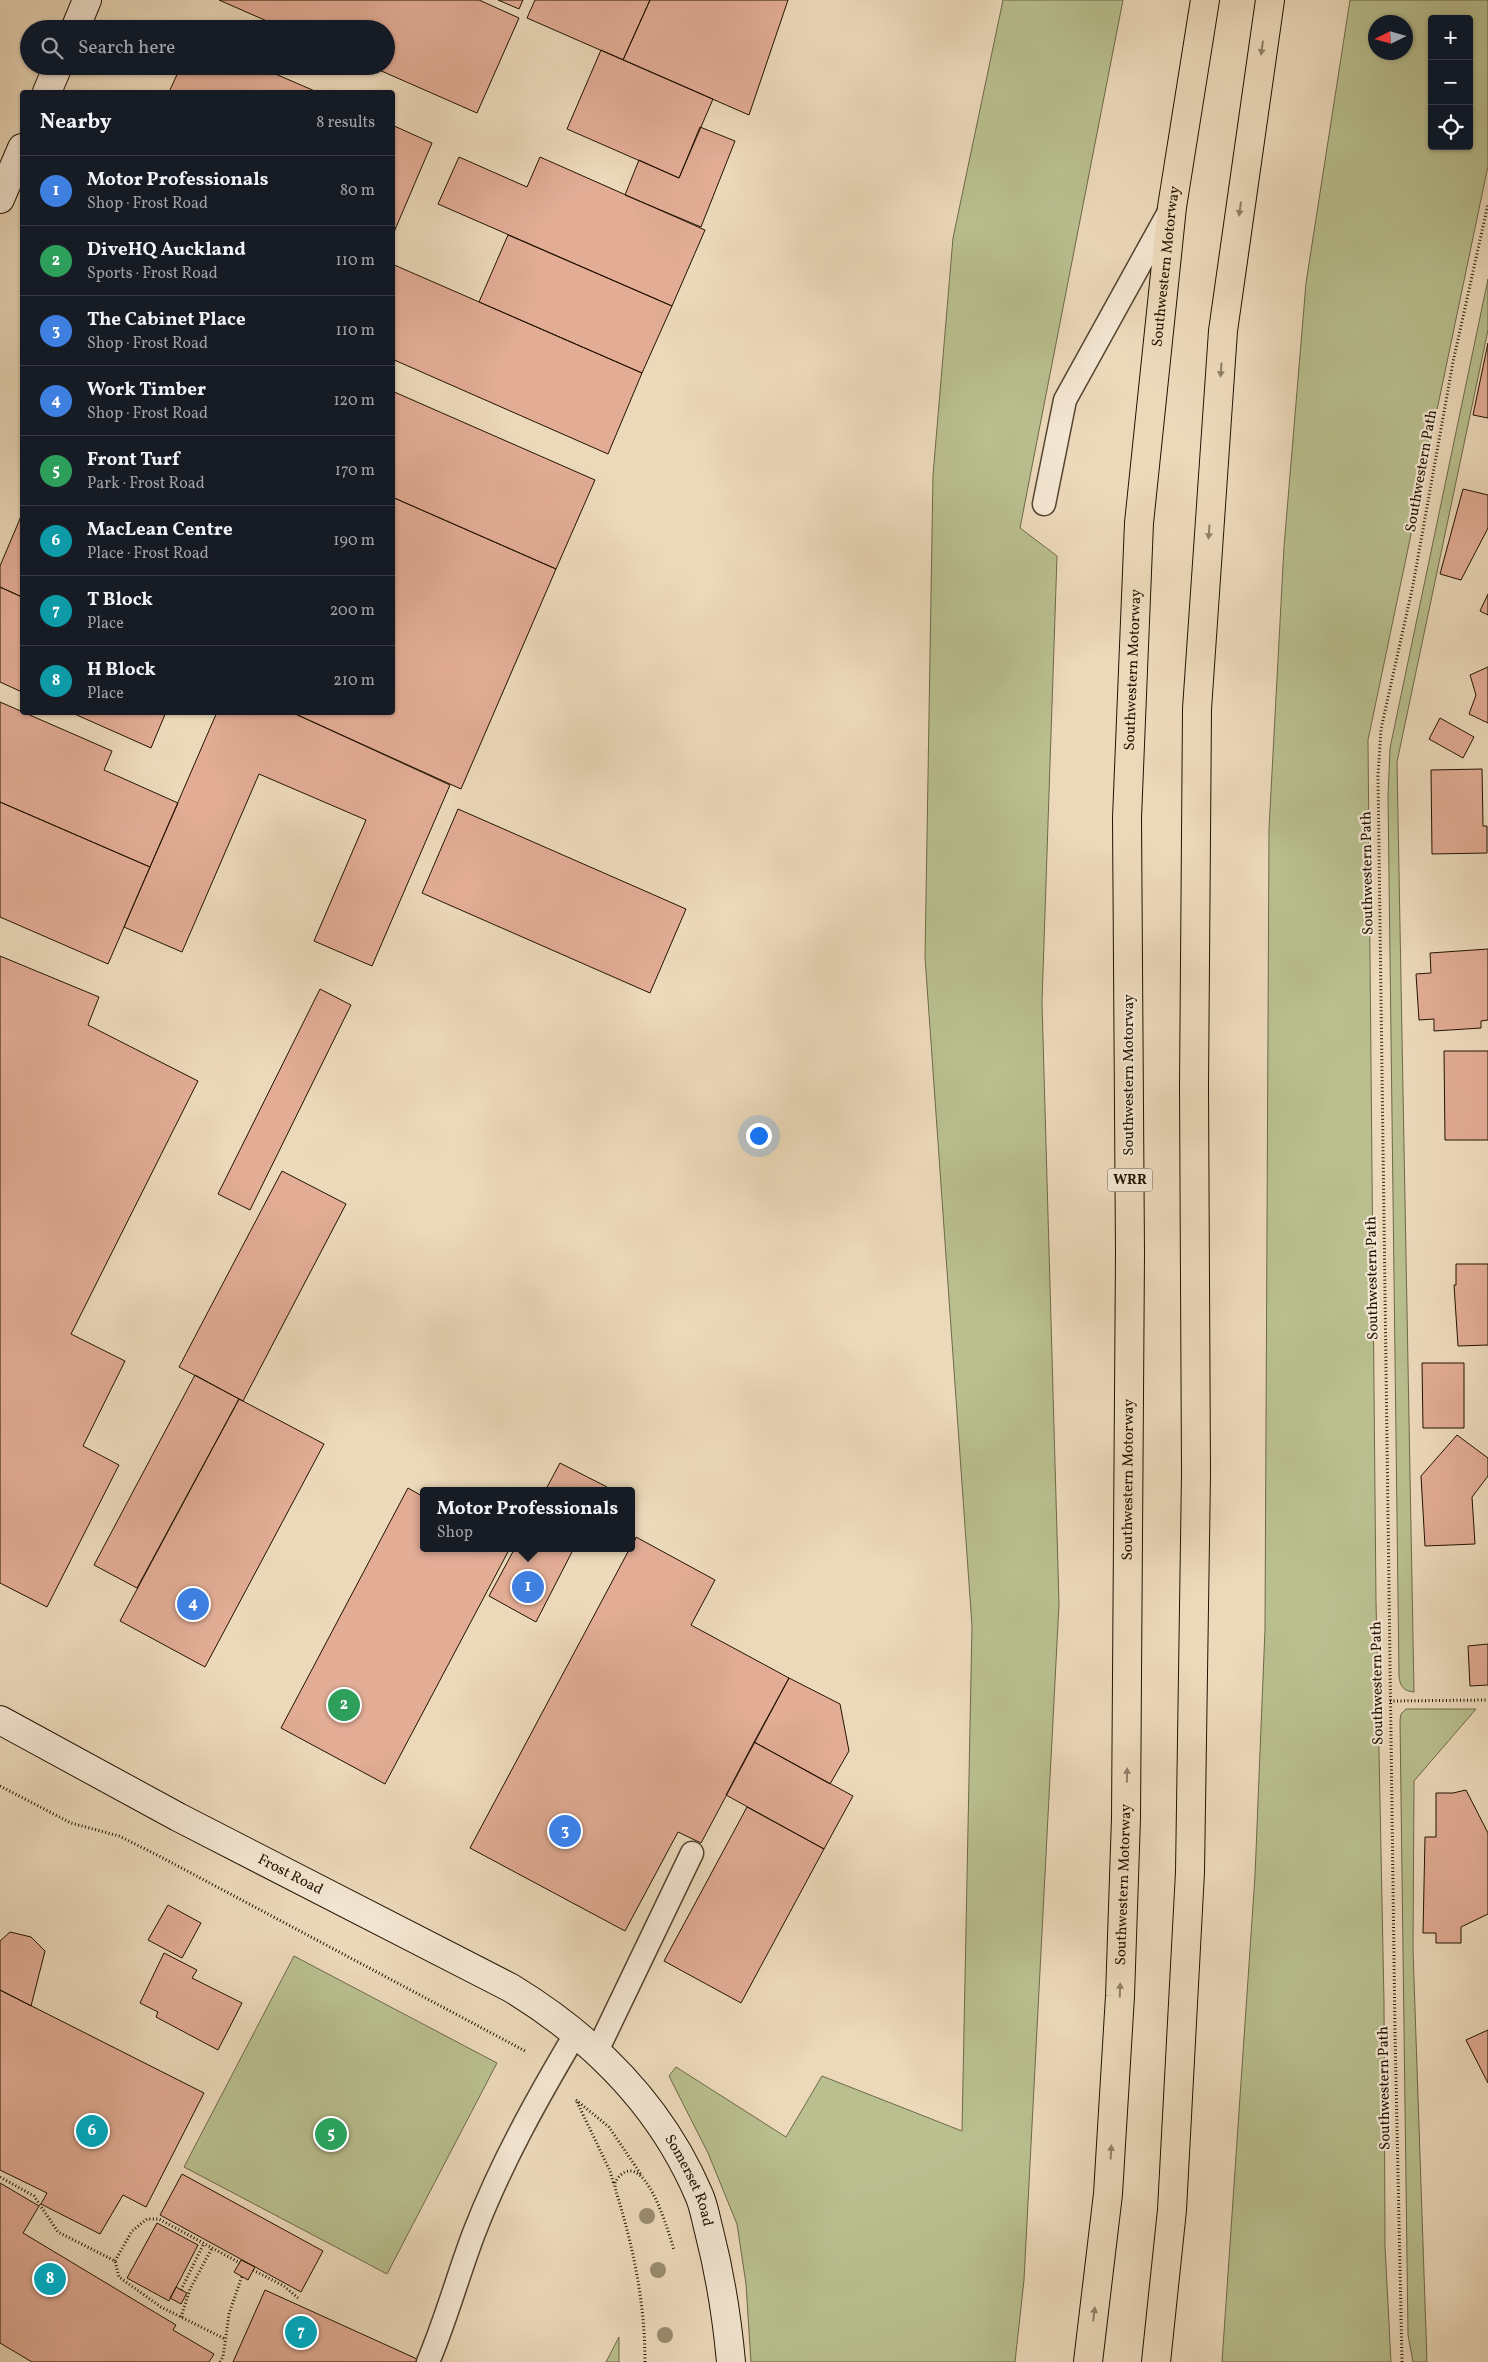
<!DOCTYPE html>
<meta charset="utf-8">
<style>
:root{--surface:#171b24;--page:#242831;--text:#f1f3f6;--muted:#9ea1a6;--line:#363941;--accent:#c59692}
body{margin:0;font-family:Vollkorn,serif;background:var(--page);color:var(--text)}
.controls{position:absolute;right:15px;top:15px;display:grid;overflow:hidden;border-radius:5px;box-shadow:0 1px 4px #0004}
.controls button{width:45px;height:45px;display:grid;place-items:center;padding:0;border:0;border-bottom:1px solid var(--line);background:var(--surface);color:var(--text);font:25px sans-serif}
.compass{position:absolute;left:1368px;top:15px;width:45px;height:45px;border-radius:50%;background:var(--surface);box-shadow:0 1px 4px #0004;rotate:265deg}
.you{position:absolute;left:758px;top:1135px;width:18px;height:18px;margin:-12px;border:4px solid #fff;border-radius:50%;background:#1a73e8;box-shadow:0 0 0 8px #1a73e833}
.badge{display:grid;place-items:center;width:32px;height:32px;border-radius:50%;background:var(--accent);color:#fff;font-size:16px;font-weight:700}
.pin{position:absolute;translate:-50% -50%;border:2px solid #fff;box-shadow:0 1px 5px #0006}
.popup{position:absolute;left:420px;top:1487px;width:215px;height:65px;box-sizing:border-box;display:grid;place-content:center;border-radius:5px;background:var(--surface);filter:drop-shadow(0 1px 4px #0005);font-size:16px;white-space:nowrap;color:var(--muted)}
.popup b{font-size:19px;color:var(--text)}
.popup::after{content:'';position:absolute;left:50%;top:100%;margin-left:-10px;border:10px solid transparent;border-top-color:var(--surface)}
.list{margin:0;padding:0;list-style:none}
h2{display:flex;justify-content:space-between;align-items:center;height:65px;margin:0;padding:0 20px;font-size:21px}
h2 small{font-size:16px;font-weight:400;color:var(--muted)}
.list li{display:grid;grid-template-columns:32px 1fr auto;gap:15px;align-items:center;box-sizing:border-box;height:70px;padding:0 20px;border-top:1px solid var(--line)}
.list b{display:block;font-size:19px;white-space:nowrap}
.list p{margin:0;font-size:16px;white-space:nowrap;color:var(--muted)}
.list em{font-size:16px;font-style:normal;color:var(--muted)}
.icon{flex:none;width:28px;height:28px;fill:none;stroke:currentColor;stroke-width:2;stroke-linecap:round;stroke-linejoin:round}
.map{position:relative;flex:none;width:1488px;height:2362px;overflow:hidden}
.search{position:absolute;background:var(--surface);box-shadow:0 1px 4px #0004;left:20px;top:20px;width:375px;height:55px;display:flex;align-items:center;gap:12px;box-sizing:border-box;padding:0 18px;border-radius:28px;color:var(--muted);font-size:19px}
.panel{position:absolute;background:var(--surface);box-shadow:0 1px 4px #0004;left:20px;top:90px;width:375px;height:625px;border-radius:5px}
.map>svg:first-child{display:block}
.green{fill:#b9bf8f;stroke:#6e6948;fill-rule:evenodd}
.building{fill:#e2ac95;stroke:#221301}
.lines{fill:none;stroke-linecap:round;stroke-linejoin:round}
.service-casing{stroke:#54442f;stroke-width:25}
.secondary-casing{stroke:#221301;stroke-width:30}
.motorway-casing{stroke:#221301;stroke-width:30}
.path{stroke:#221301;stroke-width:3;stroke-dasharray:1 2.5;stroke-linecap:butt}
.service{stroke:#f3e6d2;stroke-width:22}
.secondary{stroke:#f3e6d2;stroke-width:28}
.motorway{stroke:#ecd9ba;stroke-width:28}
.tree{fill:#9a8d70}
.oneway{fill:#918067}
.labels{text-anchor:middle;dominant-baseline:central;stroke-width:4.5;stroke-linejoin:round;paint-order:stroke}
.shield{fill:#f3e6d2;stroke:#615240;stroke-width:1}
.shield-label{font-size:14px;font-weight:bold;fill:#221301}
.street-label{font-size:15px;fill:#221301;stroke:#f3e6d2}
</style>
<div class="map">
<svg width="1488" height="2362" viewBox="0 0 1488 2362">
<rect width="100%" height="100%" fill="#ecd9ba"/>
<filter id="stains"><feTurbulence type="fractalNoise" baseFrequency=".004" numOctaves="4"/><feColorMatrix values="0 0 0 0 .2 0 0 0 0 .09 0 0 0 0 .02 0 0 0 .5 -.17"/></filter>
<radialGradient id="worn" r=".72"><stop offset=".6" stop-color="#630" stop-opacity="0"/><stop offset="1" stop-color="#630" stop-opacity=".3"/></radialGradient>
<path class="green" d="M1003,0H1123L1020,528L1057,556L1042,1002L1059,1604L1024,2280L1015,2362H751L746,2284L737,2224L708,2153L669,2076L676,2067L786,2137L822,2076L962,2131L972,1626L925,957L933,475L953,238Z
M1350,0H1488V166L1368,740L1376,1601L1384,2002L1385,2246L1391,2362H1222L1255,1876L1265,1629L1269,829L1284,547L1306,283ZM1432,19H1469V146H1432ZM1376,22H1406V52H1376Z
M1488,279V330L1397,762L1414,1692C1403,1691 1400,1686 1399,1676L1388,796L1390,748Z
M1406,1709H1476L1414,1781L1413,1949L1427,2362H1413L1408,2335L1400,1720L1401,1714Z
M294,1956L497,2063L387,2274L184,2167Z
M619,2337V2362H606Z"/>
<path class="building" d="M219,0H479L519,18L477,113L370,66H386V29H285Z
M498,0H523L519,9Z
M535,0H650L623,60L527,18Z
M650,0H788L749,115L623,60Z
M601,50L713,99L679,178L567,129Z
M181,66H257L317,92H169Z
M392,125L432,143L394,232H392Z
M700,127L735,141L701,227L625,195L639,160L679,178Z
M459,157L527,187L540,157L705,230L672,306L438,204Z
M508,235L672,306L642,373L479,302Z
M392,264L642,373L608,454L392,359Z
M1488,343V418L1473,415Z
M392,391L595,480L556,569L392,497Z
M1463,489L1488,495V528L1461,580L1440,574Z
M392,497L556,569L461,789L291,712H392Z
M22,514V597L0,587V566Z
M0,587L22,597V692L0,682Z
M1488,594V615L1480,611Z
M1488,667V723L1469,714L1476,695L1470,675Z
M0,702L112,751L104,770L178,803L150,867L0,802Z
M70,712H166L151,748Z
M217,712H291L450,785L372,966L314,941L366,820L259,774L182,952L124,927Z
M1440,718L1474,737L1463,758L1429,739Z
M1482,769L1483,826H1487V853L1432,854L1431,770Z
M0,802L150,867L108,964L0,917Z
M458,809L686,909L650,993L422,893Z
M1488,949V1020L1481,1021V1028L1434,1031V1019L1419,1020L1416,974L1431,973L1430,953Z
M0,956L99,997L88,1025L198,1081L71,1334L125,1361L83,1446L119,1465L47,1607L0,1583Z
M320,989L351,1005L250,1210L218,1194Z
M1444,1051H1488V1140H1445Z
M282,1171L346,1204L243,1401L179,1367Z
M1456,1264H1488V1345L1458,1346L1454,1285H1456Z
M1422,1363H1464V1428H1423Z
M195,1375L239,1399L137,1588L94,1565Z
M239,1399L324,1444L205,1667L120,1621Z
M1457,1435L1488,1458V1476L1472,1497L1475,1544L1425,1546L1421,1476Z
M560,1463L607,1487L605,1491H545Z
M408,1488L424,1497V1548H510L385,1784L281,1728Z
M636,1537L715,1580L691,1625L789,1678L701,1843L678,1832L625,1931L470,1848L630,1548H632Z
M515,1548H574L536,1622L489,1596Z
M1488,1644V1685L1470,1686L1468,1646Z
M789,1678L840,1704L849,1751L830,1784L754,1742Z
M754,1742L853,1796L824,1849L726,1795Z
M1466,1790L1488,1833V1914L1461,1927V1943H1436V1933H1423L1425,1837H1436V1793H1453Z
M747,1807L824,1849L741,2003L664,1961Z
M168,1905L201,1923L182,1958L148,1940Z
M10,1932L31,1937L45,1951L31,2006L0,1990V1941Z
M164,1953L197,1970L192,1978L242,2003L218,2050L156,2017L158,2012L140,2003Z
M0,1990L204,2093L146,2207L123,2195L100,2234L41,2204L47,2193L0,2170Z
M1488,2030V2083L1466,2040Z
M182,2174L323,2251L301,2292L160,2215Z
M0,2183L39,2206L23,2233L176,2325L173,2330L214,2354L209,2362H32L0,2343Z
M157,2223L198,2245L169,2301L127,2278Z
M241,2260L255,2267L248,2280L234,2272Z
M176,2287L187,2293L181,2304L170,2298Z
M265,2290L417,2359L416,2362H233Z"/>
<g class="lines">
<g class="service-casing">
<path id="service" d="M1044,504L1065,400L1170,210
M597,2051L692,1853
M428,2362C446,2320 458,2275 474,2233C501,2163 538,2097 576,2033"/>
</g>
<g class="secondary-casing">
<g id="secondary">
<path d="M75,29L87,0"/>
<path d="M47,92L58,66"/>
<path d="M0,199L22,148"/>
<path id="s1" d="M0,1720L178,1817L511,1988C593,2038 661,2106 699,2195C704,2206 706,2220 709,2231C720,2274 727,2318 731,2362"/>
</g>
</g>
<g class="motorway-casing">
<g id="motorway">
<path id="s2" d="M1088,2362L1108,2194L1120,1996L1126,1818L1130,1253L1127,818L1139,523L1172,207L1205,0"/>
<path d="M1156,2362L1172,2210L1190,1872L1196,1474L1194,1087L1197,709L1223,331L1270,0"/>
</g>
</g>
<path class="path" d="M1390,1701L1488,1700
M0,1786L71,1823L119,1836L159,1856L527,2052
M576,2100L609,2127L642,2176
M577,2102L610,2171L614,2185
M0,2177L34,2196L58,2232L115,2261L119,2277L161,2307L225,2339
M115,2261L132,2231L147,2219H159L240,2263
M253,2270L284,2286L298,2298
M181,2290L204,2243
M181,2317L190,2289L212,2248
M220,2362L223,2357L229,2314L242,2276
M645,2362C645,2302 633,2245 615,2188V2182C643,2139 669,2234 674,2250
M1402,2362L1395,2032L1378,776L1381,729L1413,585L1453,362L1488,204"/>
<use href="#service" class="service"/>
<use href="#secondary" class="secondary"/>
<use href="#motorway" class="motorway"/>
</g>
<g class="tree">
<circle cx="647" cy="2216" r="8"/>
<circle cx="658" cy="2270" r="8"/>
<circle cx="665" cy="2335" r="8"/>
</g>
<defs><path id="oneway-solid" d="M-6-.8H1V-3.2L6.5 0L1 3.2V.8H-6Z" transform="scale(1.25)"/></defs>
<g class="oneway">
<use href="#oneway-solid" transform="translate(1262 48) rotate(98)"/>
<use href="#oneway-solid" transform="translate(1240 209) rotate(98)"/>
<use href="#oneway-solid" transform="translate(1221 370) rotate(94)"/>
<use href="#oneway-solid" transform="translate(1209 532) rotate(94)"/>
<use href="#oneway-solid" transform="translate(1127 1775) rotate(-89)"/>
<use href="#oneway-solid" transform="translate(1120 1990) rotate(-88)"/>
<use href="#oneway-solid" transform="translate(1111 2152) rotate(-87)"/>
<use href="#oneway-solid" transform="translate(1094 2314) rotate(-83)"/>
</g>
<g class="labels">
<rect class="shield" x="1107.5" y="1168.5" width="45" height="23" rx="4"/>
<g class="shield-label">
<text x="1130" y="1180">WRR</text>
</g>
<g class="street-label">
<text stroke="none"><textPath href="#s2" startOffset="2099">Southwestern Motorway</textPath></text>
<text transform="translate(1422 471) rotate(-80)">Southwestern Path</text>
<text stroke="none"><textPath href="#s2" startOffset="1694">Southwestern Motorway</textPath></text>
<text transform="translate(1368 873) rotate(-91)">Southwestern Path</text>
<text transform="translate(1129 1075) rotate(-90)">Southwestern Motorway</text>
<text transform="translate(1373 1278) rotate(-91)">Southwestern Path</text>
<text stroke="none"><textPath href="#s2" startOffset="884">Southwestern Motorway</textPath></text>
<text transform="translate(1378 1683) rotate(-91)">Southwestern Path</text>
<text stroke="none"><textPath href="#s1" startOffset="329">Frost Road</textPath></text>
<text stroke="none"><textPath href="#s2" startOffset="479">Southwestern Motorway</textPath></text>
<text transform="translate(1385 2088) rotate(-91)">Southwestern Path</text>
<text stroke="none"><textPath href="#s1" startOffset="844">Somerset Road</textPath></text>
</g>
</g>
<rect width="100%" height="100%" filter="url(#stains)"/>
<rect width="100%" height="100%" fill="url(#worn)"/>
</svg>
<div class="controls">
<button>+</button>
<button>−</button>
<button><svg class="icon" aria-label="locate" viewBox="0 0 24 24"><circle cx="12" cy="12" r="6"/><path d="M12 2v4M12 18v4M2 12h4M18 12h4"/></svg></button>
</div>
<svg class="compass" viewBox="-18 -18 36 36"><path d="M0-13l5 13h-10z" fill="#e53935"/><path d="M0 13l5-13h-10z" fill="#9ea1a6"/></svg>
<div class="you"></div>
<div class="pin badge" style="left:528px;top:1587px;background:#3f7fe0">1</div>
<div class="popup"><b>Motor Professionals</b>Shop</div>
<div class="pin badge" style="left:344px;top:1705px;background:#2e9e5b">2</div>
<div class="pin badge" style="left:565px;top:1831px;background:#3f7fe0">3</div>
<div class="pin badge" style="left:193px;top:1604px;background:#3f7fe0">4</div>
<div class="pin badge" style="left:331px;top:2134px;background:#2e9e5b">5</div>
<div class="pin badge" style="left:92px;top:2131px;background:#0f9aa8">6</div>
<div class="pin badge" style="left:301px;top:2332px;background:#0f9aa8">7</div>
<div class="pin badge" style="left:50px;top:2279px;background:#0f9aa8">8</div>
<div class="search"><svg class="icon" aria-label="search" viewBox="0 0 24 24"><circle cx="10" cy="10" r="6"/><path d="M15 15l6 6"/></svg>Search here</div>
<section class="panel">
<h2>Nearby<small>8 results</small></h2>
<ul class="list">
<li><span class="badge" style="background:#3f7fe0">1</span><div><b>Motor Professionals</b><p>Shop · Frost Road</p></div><em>80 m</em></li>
<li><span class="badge" style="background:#2e9e5b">2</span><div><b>DiveHQ Auckland</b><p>Sports · Frost Road</p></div><em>110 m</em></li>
<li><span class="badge" style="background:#3f7fe0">3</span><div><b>The Cabinet Place</b><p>Shop · Frost Road</p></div><em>110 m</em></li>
<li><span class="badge" style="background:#3f7fe0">4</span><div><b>Work Timber</b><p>Shop · Frost Road</p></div><em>120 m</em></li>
<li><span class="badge" style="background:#2e9e5b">5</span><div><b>Front Turf</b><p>Park · Frost Road</p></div><em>170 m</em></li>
<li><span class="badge" style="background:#0f9aa8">6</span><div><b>MacLean Centre</b><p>Place · Frost Road</p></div><em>190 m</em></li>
<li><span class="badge" style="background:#0f9aa8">7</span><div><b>T Block</b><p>Place</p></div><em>200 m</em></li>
<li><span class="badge" style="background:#0f9aa8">8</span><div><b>H Block</b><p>Place</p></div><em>210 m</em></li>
</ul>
</section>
</div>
